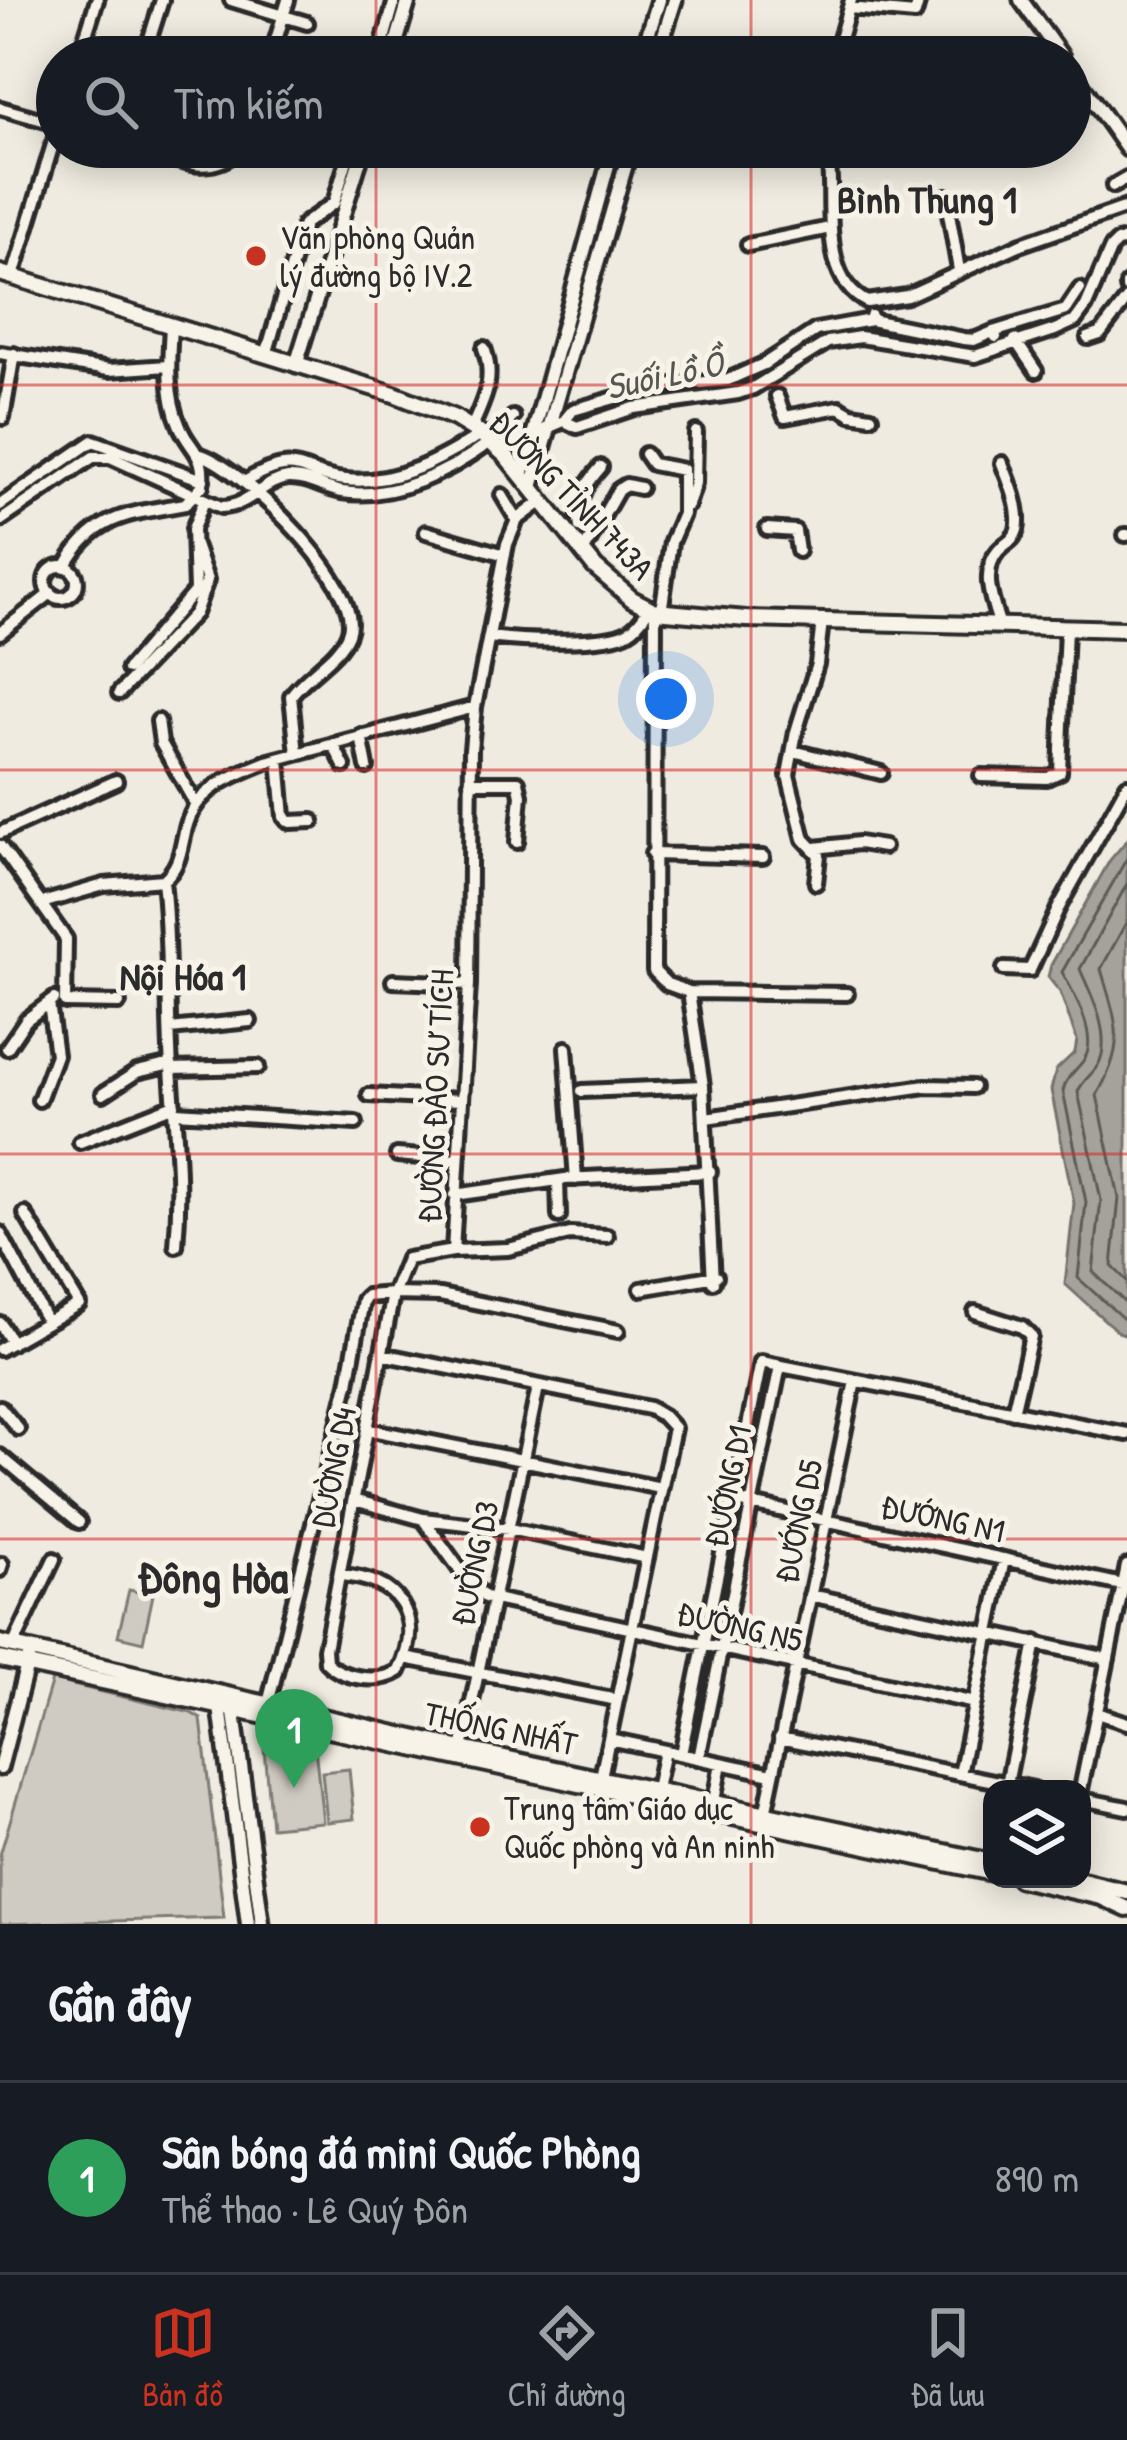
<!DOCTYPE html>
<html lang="vi">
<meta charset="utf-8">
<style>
:root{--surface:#171b24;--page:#20242c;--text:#f1f3f6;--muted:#9ea1a6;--line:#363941;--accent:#c8321e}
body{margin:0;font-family:"Patrick Hand",sans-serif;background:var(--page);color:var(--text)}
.controls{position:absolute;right:36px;bottom:36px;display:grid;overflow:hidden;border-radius:24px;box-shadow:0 6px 30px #0003}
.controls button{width:108px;height:108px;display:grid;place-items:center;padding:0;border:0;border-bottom:3px solid var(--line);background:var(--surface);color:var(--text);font:60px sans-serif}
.you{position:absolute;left:666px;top:699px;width:42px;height:42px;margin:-30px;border:9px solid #fff;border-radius:50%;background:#1a73e8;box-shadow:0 0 0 18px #1a73e833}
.badge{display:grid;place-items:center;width:78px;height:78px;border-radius:50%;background:var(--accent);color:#fff;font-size:39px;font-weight:700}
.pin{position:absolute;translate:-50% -99px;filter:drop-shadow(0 3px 6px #0008)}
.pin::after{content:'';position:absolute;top:63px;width:42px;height:36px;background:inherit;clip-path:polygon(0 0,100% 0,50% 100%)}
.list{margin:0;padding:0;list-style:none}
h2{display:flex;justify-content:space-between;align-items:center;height:156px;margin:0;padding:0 48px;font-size:51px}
h2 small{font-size:39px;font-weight:400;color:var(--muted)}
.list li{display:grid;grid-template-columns:78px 1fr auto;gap:36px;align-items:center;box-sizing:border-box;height:192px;padding:0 48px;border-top:3px solid var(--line)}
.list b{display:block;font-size:45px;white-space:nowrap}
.list p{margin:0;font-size:39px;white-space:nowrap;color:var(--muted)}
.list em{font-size:39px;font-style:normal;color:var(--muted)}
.icon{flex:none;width:66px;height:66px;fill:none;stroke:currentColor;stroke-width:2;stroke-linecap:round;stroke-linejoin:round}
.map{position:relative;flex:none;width:1127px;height:1924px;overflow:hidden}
.search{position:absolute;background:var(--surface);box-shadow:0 6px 30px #0003;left:36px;right:36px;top:36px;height:132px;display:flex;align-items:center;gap:30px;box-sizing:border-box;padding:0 42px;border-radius:66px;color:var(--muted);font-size:45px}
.sheet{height:348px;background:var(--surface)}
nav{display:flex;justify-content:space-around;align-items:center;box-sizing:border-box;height:168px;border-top:3px solid var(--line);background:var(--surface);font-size:33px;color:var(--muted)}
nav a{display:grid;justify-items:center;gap:6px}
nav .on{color:var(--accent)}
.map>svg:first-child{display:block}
.green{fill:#cfcbc2;stroke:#7d7b76;stroke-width:3}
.water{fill:#a4a29a;stroke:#74726e;stroke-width:3}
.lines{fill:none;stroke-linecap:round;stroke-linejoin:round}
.shore{stroke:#5b5b57;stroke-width:3}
.stream{stroke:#74726e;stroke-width:3}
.minor-casing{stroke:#2b2b2b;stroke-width:20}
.tertiary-casing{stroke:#2b2b2b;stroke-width:21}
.secondary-casing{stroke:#2b2b2b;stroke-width:22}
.minor{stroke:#f7f3e8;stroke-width:10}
.tertiary{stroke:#f7f3e8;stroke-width:12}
.secondary{stroke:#f7f3e8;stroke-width:14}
.grid{fill:none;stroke:#d62828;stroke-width:3;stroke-opacity:0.55}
.poi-dot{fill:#c8321e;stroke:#f7f3e8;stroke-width:4.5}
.labels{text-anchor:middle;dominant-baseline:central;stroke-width:10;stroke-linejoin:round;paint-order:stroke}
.poi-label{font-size:33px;fill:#2b2b2b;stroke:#f7f3e8;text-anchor:start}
.street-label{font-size:33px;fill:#2b2b2b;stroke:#f7f3e8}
.water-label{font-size:36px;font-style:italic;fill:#555552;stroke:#f7f3e8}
.quarter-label{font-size:39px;font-weight:bold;fill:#2b2b2b;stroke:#f7f3e8}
.district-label{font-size:45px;font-weight:bold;fill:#2b2b2b;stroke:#f7f3e8}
</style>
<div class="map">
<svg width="1127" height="1924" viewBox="0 0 1127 1924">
<rect width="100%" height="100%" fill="#efebe0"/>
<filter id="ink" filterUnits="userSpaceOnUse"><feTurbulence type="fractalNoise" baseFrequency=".00833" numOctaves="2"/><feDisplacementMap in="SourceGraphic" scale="24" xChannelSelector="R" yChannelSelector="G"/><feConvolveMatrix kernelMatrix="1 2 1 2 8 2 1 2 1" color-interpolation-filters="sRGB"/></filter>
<g filter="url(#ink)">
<path class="green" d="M129,1590L153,1595L143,1642L118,1636Z
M52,1680L191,1713L201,1719L224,1918L0,1924V1855Z
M315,1747L323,1822L271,1827L264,1749Z
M349,1769L354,1819L327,1822L322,1772Z"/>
<path class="water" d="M1127,840V1335L1118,1332L1065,1284L1074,1203L1051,1090L1056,1070L1075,1052L1077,1040L1060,992L1048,977L1051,965L1110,860Z"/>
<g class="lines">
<path class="shore" d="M1127,858L1062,972C1073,991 1098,1035 1085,1058C1077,1071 1067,1074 1063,1091L1086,1202L1078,1278L1127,1322
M1127,884L1080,969C1091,995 1111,1032 1100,1061C1095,1074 1083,1078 1078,1092L1101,1200L1093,1272L1127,1304
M1127,921L1101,969C1117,1025 1127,1043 1097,1095L1119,1198L1112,1266L1127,1281"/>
<path class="stream" d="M1080,305L1106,244L1112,239
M577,419L643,399L735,386L757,378L800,347L831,335L869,330L971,350L1011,332L1071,317
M91,452L111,453
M125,458L193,488
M393,481L412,478L452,461
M334,484L354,486
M256,487L270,476L296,472
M218,500L243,495
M0,513L78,461"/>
<g class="minor-casing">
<path id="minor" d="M231,0L307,23
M849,8L915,14L919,0
M148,43L195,57
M79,57L97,0
M144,57L162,0
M271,57L288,0
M379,57L395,0
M835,57L851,0
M0,108L57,124
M135,147C176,159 208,180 243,147
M827,147C837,192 815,277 867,302L907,296L1019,245L1127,207
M827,150L858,148
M1113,186L1127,178
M946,196L959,270
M748,245L830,228
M13,276L57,131
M1127,284V288
M871,316V320L964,339L974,340L993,332
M996,337L993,332L1066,310L1080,289
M1088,338L1100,334L1127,299
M1015,340L1036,371
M0,353L109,370L168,366
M266,355L304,224L334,203L351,147
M777,396L785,417L839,407L851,414L871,417
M3,418L14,354
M564,421L577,427L634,408L738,393L753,388L828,342L860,337L975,356L1055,330L1075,321L1086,306L1111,248L1117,242L1127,240
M472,427C485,398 495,379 484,348
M487,440L513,417
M498,449L564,421L573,410L653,387L728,380L764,364L816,330L871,320
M645,454L652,464L683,470V514L671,542L661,613
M201,455C242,468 367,588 348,634C338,659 306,674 291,696L297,754
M246,481C300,449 300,476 346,480C395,485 441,460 481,434
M502,495L517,520
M0,505L93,441L203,480
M688,505L695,483L696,432
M0,521L93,457H110L221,507C251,506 262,481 288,478C308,477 323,489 342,492C394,500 449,472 490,442
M767,529L795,531L798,551
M426,532L505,555
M593,534L580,527C575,502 584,486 601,467
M1125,535H1127
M583,552L618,490L626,485L640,488
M45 582a16 16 0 1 1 32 0a16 16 0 1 1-32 0Z
M65,567C95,513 132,514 185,504L202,486C205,450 190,452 179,424C166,394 169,359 171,327
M655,611L654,971L667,984L689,992L847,994
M1000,626C993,604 980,572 998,551C1005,543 1014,541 1017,530C1022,510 1009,481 1002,463
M0,633L51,593
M490,637C517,641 607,645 629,631C638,626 643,617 649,609
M128,669L195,591L193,529L204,501
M119,693L195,613L207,580L195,545
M158,721L161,743L196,805
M361,736L367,767
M333,744L344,766
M793,751L881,773
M279,759L284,817L290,822L313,821
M981,776L1047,778L1060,772L1066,628
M470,782H518L521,795L517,842
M0,833L116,781
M0,846L66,939L65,1002L119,1003
M815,848L859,843L884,847
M652,854L763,857
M163,880C184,864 180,841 189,819C201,786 237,774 266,762L475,707
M816,883L819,855L804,839L788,775L796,732L817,664L822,621
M42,903L104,885L163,880C170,943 167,1005 171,1068C175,1132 182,1180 176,1246
M1004,969L1030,970L1058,909L1127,785
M393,981L469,984
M689,992L703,1086L713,1282
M170,1029L250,1021
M7,1048L26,1020L54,999
M566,1048L576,1179
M171,1069L258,1067
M582,1091L703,1086
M103,1094L137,1072L171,1064
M369,1095L460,1100
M39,1100L56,1055L49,1003
M176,1112L356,1123
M706,1118L926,1086L973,1087
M80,1142L174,1105
M397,1155L456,1160
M558,1181L559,1216
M455,1195L565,1179L710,1172
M0,1233L45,1318
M453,1251L508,1249L570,1234L607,1236
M641,1289L716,1276
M975,1312L1022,1327L1031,1336L1013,1412
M0,1323L12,1343
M0,1349L79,1304L25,1214
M381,1354L649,1408L663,1416L674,1428L601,1777
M0,1407L18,1429
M367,1429L661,1488
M0,1456L79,1522
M354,1500L423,1519L468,1581L485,1597L975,1703
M733,1500L1127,1586
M423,1519L509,1529L647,1558
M0,1570L2,1564
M340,1575C399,1579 425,1616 399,1671C379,1684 343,1679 326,1662L325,1649L393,1294L440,1295L618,1331
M810,1595L1108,1659
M13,1646L54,1559
M405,1658L617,1700
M268,1704L348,1384L363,1300L367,1296L393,1294L407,1259L453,1251L469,984L471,749L475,707L507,544L517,520L541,502
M1097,1713L1127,1723
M780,1738L1034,1789
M609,1739L772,1774
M462,1749L538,1387
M681,1754L761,1362L1127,1434
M699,1758L780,1366
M960,1774L1004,1559
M1007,1784L1036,1642
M656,1789L664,1751
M1081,1789L1127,1566
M1082,1799L1127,1808
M714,1801L721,1763
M765,1814L855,1381"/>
</g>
<g class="tertiary-casing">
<path id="tertiary" d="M1021,0L1062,57
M392,57L409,0
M641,57L659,0
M657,57L675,0
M1070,68L1127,149
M296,365L364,147
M522,475L613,147
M532,487L631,147
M219,1699L248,1924
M233,1705L262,1924
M0,1768L29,1657"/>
</g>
<g class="secondary-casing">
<path id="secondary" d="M0,273L394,394L455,418L481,434L506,456L595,567L632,599L655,611L746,619L1127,629
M0,1643L462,1749L992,1862
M0,1659L992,1873
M1019,1879L1101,1897L1127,1909
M1074,1879L1127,1892"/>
</g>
<use href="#minor" class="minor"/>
<use href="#tertiary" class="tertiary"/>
<use href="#secondary" class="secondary"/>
</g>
</g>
<path class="grid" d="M376,0V57M751,0V57M376,147V1924M751,147V1924M0,385H1127M0,770H1127M0,1154H1127M0,1539H1127"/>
<g class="poi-dot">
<circle cx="256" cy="256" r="12"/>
<circle cx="480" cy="1827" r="12"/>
</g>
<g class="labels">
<g class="poi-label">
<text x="280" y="237">Văn phòng Quản<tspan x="280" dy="38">lý đường bộ IV.2</tspan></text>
<text x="504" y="1808">Trung tâm Giáo dục<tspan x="504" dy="38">Quốc phòng và An ninh</tspan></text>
</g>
<g class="street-label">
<text transform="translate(572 495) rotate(46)">ĐƯỜNG TỈNH 743A</text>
<text transform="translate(435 1096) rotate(-87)">ĐƯỜNG ĐÀO SƯ TÍCH</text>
<text transform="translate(333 1467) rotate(-79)">DƯỜNG D4</text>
<text transform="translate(727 1486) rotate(-78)">ĐƯỚNG D1</text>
<text transform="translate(943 1518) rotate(12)">ĐƯỚNG N1</text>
<text transform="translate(798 1521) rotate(-78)">ĐƯỚNG D5</text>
<text transform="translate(474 1563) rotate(-78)">ĐƯỜNG D3</text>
<text transform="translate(740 1626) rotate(13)">ĐƯỜNG N5</text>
<text transform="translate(501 1728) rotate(12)">THỐNG NHẤT</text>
</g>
<g class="water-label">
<text transform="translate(664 374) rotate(-12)">Suối Lồ Ồ</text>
</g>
<g class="quarter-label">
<text x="927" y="198">Bình Thung 1</text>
<text x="183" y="975">Nội Hóa 1</text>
</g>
<g class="district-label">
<text x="213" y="1576">Đông Hòa</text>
</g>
</g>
</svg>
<div class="controls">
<button><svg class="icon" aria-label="layers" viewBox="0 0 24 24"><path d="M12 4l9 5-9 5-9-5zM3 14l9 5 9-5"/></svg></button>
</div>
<div class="you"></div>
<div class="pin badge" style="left:294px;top:1788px;background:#2e9e5b">1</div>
<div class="search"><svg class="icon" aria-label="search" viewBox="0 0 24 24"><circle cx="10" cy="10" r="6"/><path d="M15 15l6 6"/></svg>Tìm kiếm</div>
</div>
<section class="sheet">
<h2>Gần đây<small></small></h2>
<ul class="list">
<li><span class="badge" style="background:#2e9e5b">1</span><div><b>Sân bóng đá mini Quốc Phòng</b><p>Thể thao · Lê Quý Đôn</p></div><em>890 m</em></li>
</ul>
</section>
<nav>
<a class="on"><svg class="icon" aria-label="map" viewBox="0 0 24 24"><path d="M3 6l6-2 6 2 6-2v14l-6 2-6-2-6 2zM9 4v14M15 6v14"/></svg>Bản đồ</a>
<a><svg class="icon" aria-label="directions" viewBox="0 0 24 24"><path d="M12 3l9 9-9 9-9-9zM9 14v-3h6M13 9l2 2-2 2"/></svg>Chỉ đường</a>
<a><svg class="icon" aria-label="saved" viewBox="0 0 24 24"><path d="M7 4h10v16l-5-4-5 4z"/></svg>Đã lưu</a>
</nav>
